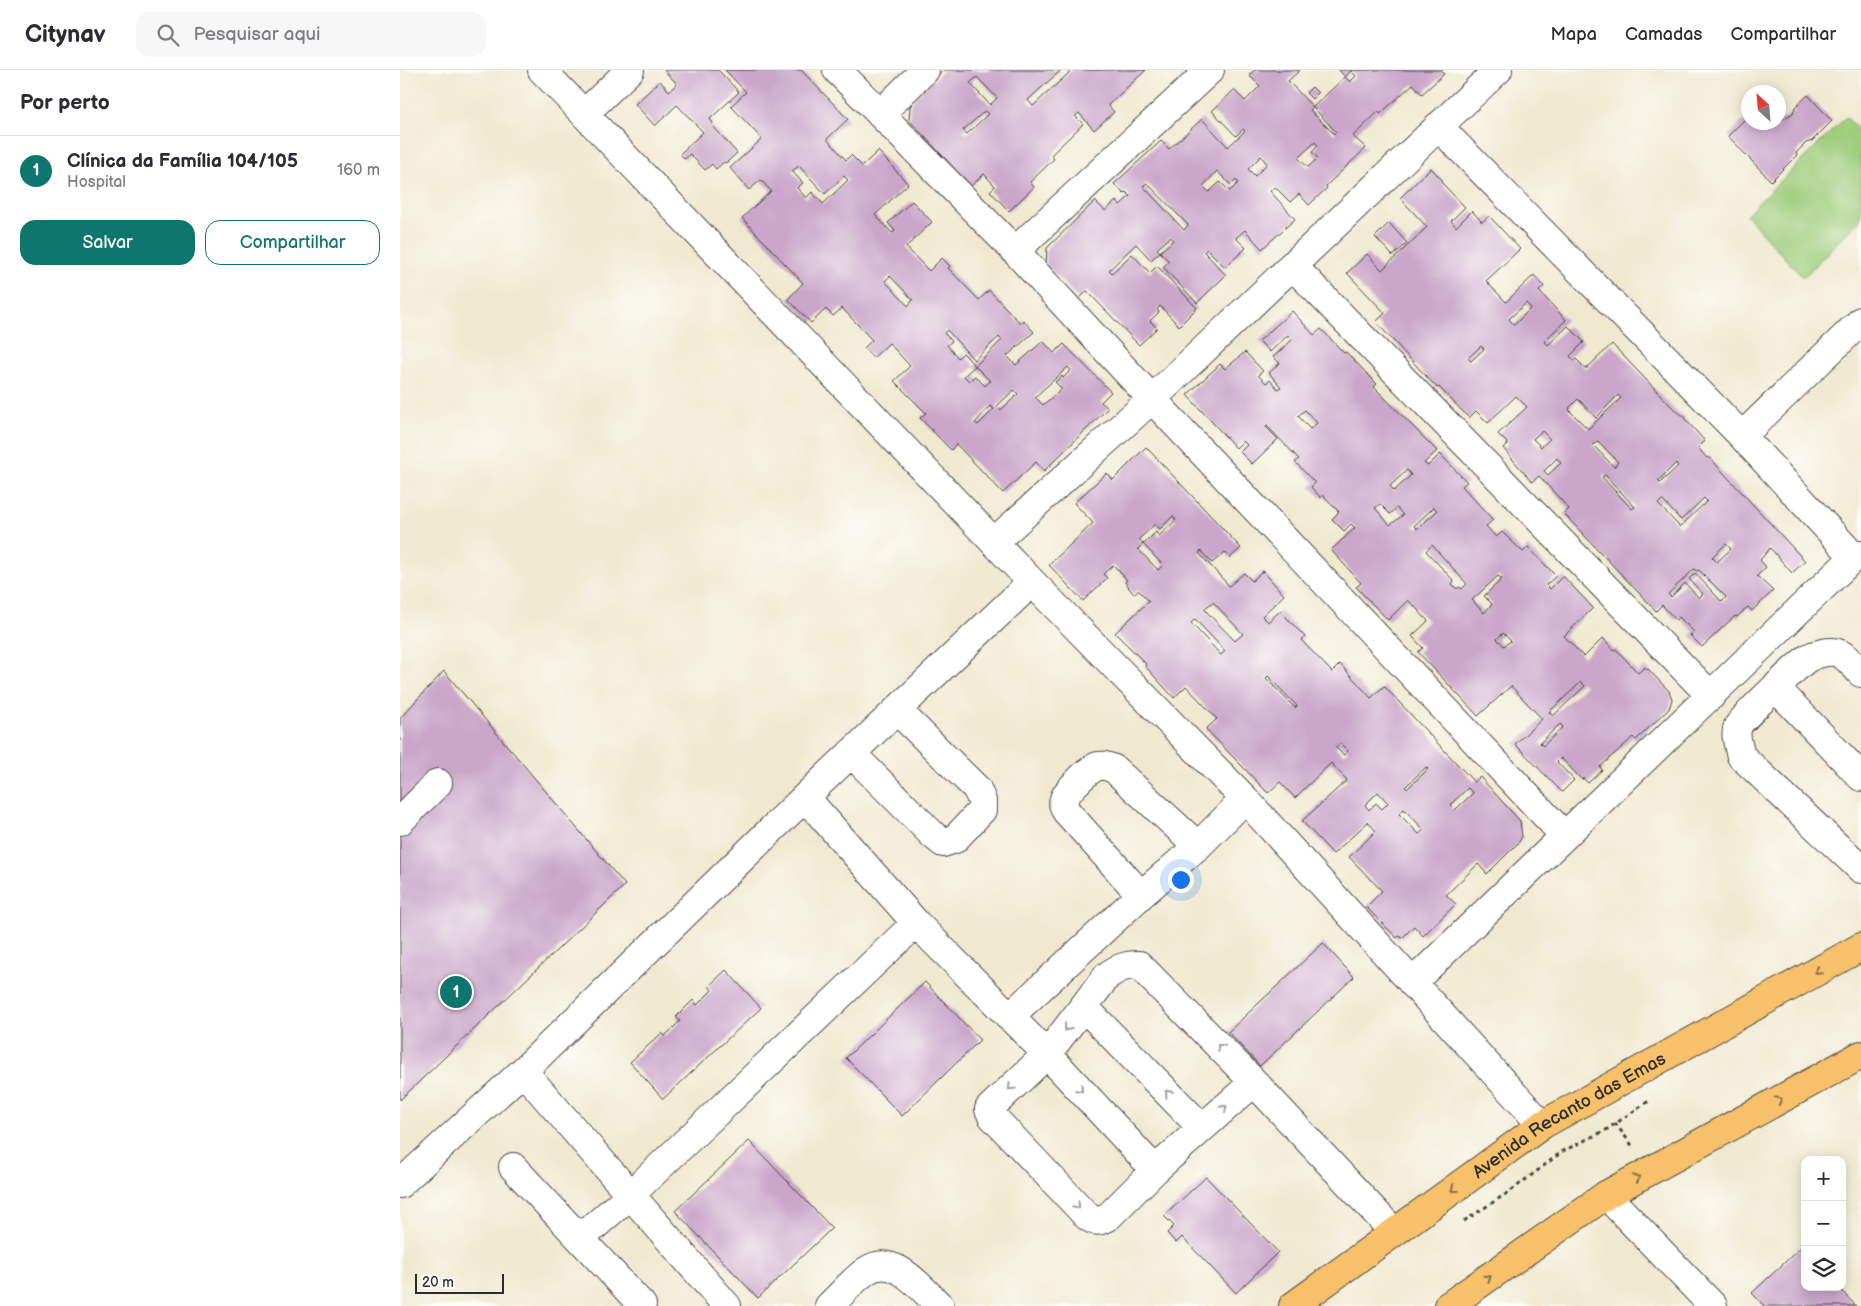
<!DOCTYPE html>
<html lang="pt">
<meta charset="utf-8">
<style>
:root{--surface:#fff;--page:#f7f7f7;--text:#2b2b33;--muted:#7c7c81;--line:#e1e1e2;--accent:#0f766e}
body{margin:0;font-family:"Balsamiq Sans",sans-serif;background:var(--page);color:var(--text)}
.controls{position:absolute;right:15px;bottom:15px;display:grid;overflow:hidden;border-radius:10px;box-shadow:0 2px 12px #0003}
.controls button{width:45px;height:45px;display:grid;place-items:center;padding:0;border:0;border-bottom:1px solid var(--line);background:var(--surface);color:var(--text);font:25px sans-serif}
.compass{position:absolute;left:1341px;top:15px;width:45px;height:45px;border-radius:50%;background:var(--surface);box-shadow:0 2px 12px #0003;rotate:334deg}
.scale{position:absolute;left:15px;bottom:12px;width:89px;box-sizing:border-box;padding-left:5px;border:2px solid #2b2b2b;border-top:0;font-size:14px;line-height:18px;white-space:nowrap;color:#2b2b2b;-webkit-text-stroke:4px #fdfcf7;paint-order:stroke}
.you{position:absolute;left:780px;top:809px;width:18px;height:18px;margin:-12px;border:4px solid #fff;border-radius:50%;background:#1a73e8;box-shadow:0 0 0 8px #1a73e833}
.badge{display:grid;place-items:center;width:32px;height:32px;border-radius:50%;background:var(--accent);color:#fff;font-size:16px;font-weight:700}
.pin{position:absolute;translate:-50% -50%;border:2px solid #fff;box-shadow:0 1px 5px #0006}
.list{margin:0;padding:0;list-style:none}
h2{display:flex;justify-content:space-between;align-items:center;height:65px;margin:0;padding:0 20px;font-size:21px}
h2 small{font-size:16px;font-weight:400;color:var(--muted)}
.list li{display:grid;grid-template-columns:32px 1fr auto;gap:15px;align-items:center;box-sizing:border-box;height:70px;padding:0 20px;border-top:1px solid var(--line)}
.list b{display:block;font-size:19px;white-space:nowrap}
.list p{margin:0;font-size:16px;white-space:nowrap;color:var(--muted)}
.list em{font-size:16px;font-style:normal;color:var(--muted)}
.actions{display:flex;gap:10px;padding:15px 20px}
.actions a{flex:1;padding:11px 0;border:1px solid var(--accent);border-radius:15px;text-align:center;font-size:18px;color:var(--accent)}
.actions .main{background:var(--accent);color:#fff}
.icon{flex:none;width:28px;height:28px;fill:none;stroke:currentColor;stroke-width:2;stroke-linecap:round;stroke-linejoin:round}
.map{position:relative;flex:none;width:1461px;height:1236px;overflow:hidden}
header{display:flex;align-items:center;gap:30px;box-sizing:border-box;height:70px;padding:0 25px;background:var(--surface);border-bottom:1px solid var(--line)}
header strong{font-size:24px}
nav{display:flex;gap:28px;margin-inline-start:auto;font-size:18px}
.search{width:350px;height:45px;background:var(--page);display:flex;align-items:center;gap:12px;box-sizing:border-box;padding:0 18px;border-radius:15px;color:var(--muted);font-size:19px}
main{display:flex}
aside{flex:1;background:var(--surface)}
.map>svg:first-child{display:block}
.green{fill:#9ecd7b;stroke:#647c53}
.building{fill:#c9a6ca;fill-rule:evenodd}
.lines{fill:none;stroke-linecap:round;stroke-linejoin:round}
.minor-casing{stroke:#494844;stroke-width:30}
.major-casing{stroke:#494844;stroke-width:30}
.path{stroke:#494844;stroke-width:3;stroke-dasharray:4 4;stroke-linecap:butt}
.minor{stroke:#fff;stroke-width:28}
.major{stroke:#f7c06b;stroke-width:28}
.oneway{stroke:#876e48}
.oneway2{stroke:#a0a0a0}
.labels{text-anchor:middle;dominant-baseline:central;stroke-width:4.5;stroke-linejoin:round;paint-order:stroke}
.street-label{font-size:18px;fill:#2b2b2b;stroke:#fdfcf7}
</style>
<header>
<strong>Citynav</strong>
<div class="search"><svg class="icon" aria-label="search" viewBox="0 0 24 24"><circle cx="10" cy="10" r="6"/><path d="M15 15l6 6"/></svg>Pesquisar aqui</div>
<nav><a>Mapa</a><a>Camadas</a><a>Compartilhar</a></nav>
</header>
<main>
<aside>
<h2>Por perto<small></small></h2>
<ul class="list">
<li><span class="badge">1</span><div><b>Clínica da Família 104/105</b><p>Hospital</p></div><em>160 m</em></li>
</ul>
<div class="actions"><a class="main">Salvar</a><a>Compartilhar</a></div>
</aside>
<div class="map">
<svg width="1461" height="1236" viewBox="0 0 1461 1236">
<rect width="100%" height="100%" fill="#fdfcf7"/>
<filter id="ink" filterUnits="userSpaceOnUse"><feTurbulence type="fractalNoise" baseFrequency=".02" numOctaves="2"/><feDisplacementMap in="SourceGraphic" scale="10" xChannelSelector="R" yChannelSelector="G"/><feConvolveMatrix kernelMatrix="1 2 1 2 8 2 1 2 1" color-interpolation-filters="sRGB"/></filter>
<filter id="wash" filterUnits="userSpaceOnUse"><feTurbulence type="fractalNoise" baseFrequency=".0096" numOctaves="4" result="noise"/><feDisplacementMap in="SourceGraphic" scale="20" xChannelSelector="R" yChannelSelector="G"/><feGaussianBlur stdDeviation="1.12" result="paint"/><feColorMatrix in="noise" values="0 0 0 0 0 0 0 0 0 0 0 0 0 0 0 0 0 1.4 0 .05"/><feComposite in="paint" operator="in"/></filter>
<g filter="url(#wash)">
<rect width="100%" height="100%" fill="#f0e9d0"/>
<path class="green" d="M1446,47L1461,63V148L1403,208L1346,145Z"/>
<g id="blocks">
<path class="building" d="M264,0H318L339,22L310,49L313,53L311,54L337,83L326,93L324,92L316,99L312,94L305,100L290,84L285,89L280,84L303,62L277,35L255,56L235,34L260,11L269,21L277,14Z
M325,0H401L448,49L427,69L446,90L451,85L462,96L478,81L508,114L475,145L492,163L495,161L488,153L512,131L532,152L506,177L529,201L542,188L550,196L548,198L579,230L589,220L620,253L623,250L634,262L607,286L616,295L643,271L654,283L664,274L711,322L701,332L708,338L644,401L636,392L603,423L556,374L551,380L520,348L526,343L494,311L510,296L489,273L473,288L464,278L472,270L442,238L433,246L426,239L411,253L388,229L403,213L342,148L371,121L361,110L349,120L330,98L362,69L331,36L346,22ZM399,96L425,124L444,106L448,110L423,134L412,122L406,128L397,118L403,113L392,101ZM490,206L513,230L508,236L485,211ZM547,260L574,290L599,267L602,270L575,296L563,283L558,288L547,275L552,271L544,263ZM575,296L590,311L585,316L575,306L569,311L564,306ZM668,297L671,300L663,308L662,306L655,312L662,319L643,335L635,327ZM614,320L618,324L601,340L597,336ZM590,336L594,339L578,355L575,353Z
M544,0H661L628,30L633,36L672,0H746L708,35L714,42L694,60L679,43L675,46L683,54L651,85L654,89L630,112L634,117L609,141L590,121L595,116L584,104L571,116L509,50L510,37L516,26ZM577,7L597,28L590,35L570,13ZM585,41L588,44L567,64L563,60Z
M855,0H900L888,11L913,37L910,40L934,64L936,62L913,37L945,7L950,12L956,6L951,1L945,7L939,0H1043L1041,2L1044,4L1022,24L1013,14L980,44L978,42L953,66L966,78L926,116L927,118L909,135L899,124L890,132L875,117L870,121L895,149L862,179L845,160L836,168L846,178L825,197L807,179L804,182L826,205L797,233L763,197L769,191L760,182L773,170L770,167L757,179L760,182L751,190L736,174L709,200L712,203L732,184L750,203L757,196L797,238L779,256L760,236L757,239L759,242L750,251L757,258L739,275L687,221L679,229L646,195L647,178L695,131L705,141L716,131L720,135L730,126L726,122L724,124L714,114L761,71L769,79L802,49L828,77L845,61L843,59L836,66L812,41L834,20L845,31L860,16L849,5ZM915,72L918,76L912,82L918,88L908,97L898,88ZM861,86L867,94L855,106L848,99ZM817,101L831,115L836,110L838,113L830,121L820,112L809,122L803,116ZM747,113L788,155L784,160L743,116Z
M912,17L918,23L912,29L906,23Z
M1408,25L1432,51L1412,71L1406,73L1396,83L1397,85L1371,111L1328,66L1348,46V52H1372L1374,54L1378,52L1393,43L1395,37Z
M1031,98L1043,111L1041,112L1065,137L1051,151L1056,157L1072,141L1082,152L1089,146L1120,179L1086,211L1106,232L1134,205L1144,216L1139,221L1166,250L1144,271L1148,275L1168,256L1184,272L1170,286L1174,291L1176,289L1186,299L1212,274L1274,339L1285,347L1284,348L1305,371L1298,378L1307,388L1309,387L1405,491L1392,503L1370,478L1360,490L1366,497L1357,506L1373,521L1352,541L1348,537L1337,547L1335,546L1302,577L1290,565L1294,562L1279,547L1276,550L1262,535L1256,541L1164,444L1169,439L1139,406L1132,412L1103,378L1108,374L1098,364L1127,337L1116,326L1088,353L1076,341L1069,348L1039,317L1037,318L976,252L985,243L947,203L967,184L982,200L1027,157L1000,128ZM1126,233L1131,238L1114,255L1109,249ZM1081,276L1084,279L1071,291L1068,288ZM1218,325L1221,328L1188,359L1169,340L1170,337L1178,329L1196,348ZM1142,361L1150,369L1141,377L1133,369ZM1198,371L1218,392L1214,397L1193,375ZM1157,388L1161,393L1148,405L1144,401ZM1276,393L1278,396L1260,413L1258,411ZM1205,405L1235,437L1232,439L1202,407ZM1304,428L1307,431L1280,457L1258,434L1262,430L1281,450ZM1326,474L1331,479L1317,492L1312,487ZM1294,499L1297,501L1299,500L1326,527L1322,532L1295,503L1289,509L1303,524L1299,528L1285,513L1271,527L1268,524Z
M989,153L1007,173L993,186L975,167Z
M892,241L914,265L921,259L944,283L946,282L977,314L974,317L1037,381L1024,393L1028,396L1040,384L1067,412L1062,416L1093,450L1086,456L1096,467L1102,462L1123,482L1128,477L1156,506L1146,515L1150,519L1163,506L1193,538L1164,566L1184,587L1203,568L1214,580L1216,579L1238,603L1245,597L1247,600L1248,599L1269,621L1272,629L1269,639L1236,670L1233,667L1200,697L1202,700L1188,713L1183,708L1182,710L1161,688L1157,692L1174,710L1162,722L1115,674L1142,649L1111,616L1078,646L1018,582L1023,578L1012,566L1028,551L1016,538L1008,530L988,550L956,517L961,513L931,480L955,458L951,454L944,461L932,449L939,442L923,425L921,428L911,417L915,413L895,392L899,389L867,356L866,357L878,369L852,394L840,382L847,375L843,371L836,378L787,325L820,294L825,299L845,282L863,301L858,305L866,313L870,310L878,319L881,317L869,303L880,293L873,287L892,270L888,265L870,282L859,271ZM905,340L917,353L910,359L898,346ZM1007,400L1011,405L994,421L990,416ZM980,434L990,444L997,438L1003,445L990,455L975,438ZM1034,437L1037,441L1017,459L1014,456ZM1032,475L1067,514L1062,519L1059,517L1057,519L1052,514L1054,511L1026,481ZM1098,506L1102,509L1084,526L1092,534L1084,543L1072,530ZM1103,563L1111,571L1104,576L1097,569ZM1181,612L1185,616L1153,646L1149,642ZM1160,654L1163,657L1143,676L1140,673Z
M746,377L841,478L830,488L825,482L812,493L801,481L799,483L829,516L844,503L852,511L863,501L884,525L862,546L868,552L880,541L905,567L901,570L932,602L940,594L971,628L984,616L1074,712L1080,707L1120,751L1122,767L1119,772L1087,804L1078,794L1046,825L1056,834L1023,866L1014,856L1002,868L999,866L997,868L966,837L982,821L949,787L976,761L968,752L933,784L902,751L947,710L931,693L895,728L880,712L868,723L806,659L817,649L786,616L774,628L745,596L746,594L715,563L749,531L738,520L734,524L728,517H729L725,512L727,510L717,499L713,495L703,504L707,508L683,531L649,495L693,453L674,433L707,403L713,410ZM773,446L776,450L759,466L756,462L744,474L739,469L755,454L760,459ZM743,474L763,495L758,500L738,479ZM813,532L843,564L835,571L804,539ZM795,549L825,581L821,585L791,553ZM868,606L897,636L895,638L866,608ZM940,673L948,681L944,685L935,677ZM1026,697L1028,699L1007,719L1005,717ZM1068,718L1073,723L1055,740L1050,735ZM978,722L988,733L982,739L976,733L969,740L965,735ZM1004,739L1024,760L1019,764L999,744Z
M44,601L225,815L0,1030V648Z
M923,873L954,907L860,996L828,962Z
M326,900L361,938L263,1029L230,992L262,963L265,966L280,951L276,947L293,930L297,935L312,920L309,916Z
M525,912L580,970L502,1046L446,988Z
M349,1071L432,1158L358,1228L275,1141Z
M806,1107L878,1182L836,1223L782,1167L776,1173L767,1163L774,1156L764,1146Z
M1400,1178L1405,1183V1217H1438L1456,1236H1364L1352,1223Z"/>
</g>
</g>
<g filter="url(#ink)">
<use href="#blocks" fill-opacity="0" stroke="#494844" stroke-width="1"/>
<g class="lines">
<g class="minor-casing">
<path id="minor" d="M142,0L632,512L845,729L1142,1055
M437,0L615,181L752,329L1164,765
M184,44L230,0
M480,44L525,0
M1038,56L1342,366L1454,487
M615,181L810,0
M892,195L1311,626
M1342,366L1461,251
M594,472L752,329L1098,0
M1461,603C1455,597 1447,586 1438,583C1430,580 1415,584 1408,588C1400,593 1341,649 1338,656C1334,665 1339,677 1341,686L1461,799
M1376,618L1461,707
M451,683L533,765L543,773L555,769L582,740V731L577,719L497,640
M405,727L516,853L647,984L755,1100
M0,751L38,713
M741,825L666,741C664,737 662,734 664,729C666,721 690,698 698,696C704,695 708,696 714,699L798,776
M1012,913L1454,487L1461,485
M684,937L802,1058
M609,947L741,825L798,776L845,729
M123,1001L327,1236
M854,1012L755,1100L709,1146C701,1151 696,1153 688,1147L592,1046L589,1039L647,984L707,906C718,898 725,895 739,895L854,1012L994,1162
M113,1097L242,1235
M0,1114L123,1001L405,727L632,512
M1206,1125L1313,1236
M181,1168L230,1125L516,853
M429,1236C441,1225 453,1210 466,1201C494,1181 521,1219 540,1236"/>
</g>
<g class="major-casing">
<g id="major">
<path id="s1" d="M893,1236L1142,1055L1461,877"/>
<path d="M1048,1236L1206,1125L1461,985"/>
</g>
</g>
<path class="path" d="M1215,1053L1234,1078
M1064,1151L1112,1120L1163,1081L1206,1060L1249,1031"/>
<use href="#minor" class="minor"/>
<use href="#major" class="major"/>
</g>
<defs><path id="oneway-chevron" d="M-2-3.5L2.5 0L-2 3.5" fill="none" stroke-width="1.6" stroke-linecap="round" stroke-linejoin="round" transform="scale(1.25)"/></defs>
<g class="oneway">
<use href="#oneway-chevron" transform="translate(1418 901) rotate(151)"/>
<use href="#oneway-chevron" transform="translate(1379 1030) rotate(-29)"/>
<use href="#oneway-chevron" transform="translate(1237 1108) rotate(-29)"/>
<use href="#oneway-chevron" transform="translate(1054 1119) rotate(144)"/>
<use href="#oneway-chevron" transform="translate(1088 1208) rotate(-35)"/>
</g>
<g class="oneway2">
<use href="#oneway-chevron" transform="translate(667 958) rotate(128)"/>
<use href="#oneway-chevron" transform="translate(820 977) rotate(-134)"/>
<use href="#oneway-chevron" transform="translate(611 1017) rotate(136)"/>
<use href="#oneway-chevron" transform="translate(680 1019) rotate(47)"/>
<use href="#oneway-chevron" transform="translate(768 1023) rotate(-134)"/>
<use href="#oneway-chevron" transform="translate(824 1038) rotate(-42)"/>
<use href="#oneway-chevron" transform="translate(677 1136) rotate(47)"/>
</g>
</g>
<g class="labels">
<g class="street-label">
<text stroke="none"><textPath href="#s1" startOffset="336">Avenida Recanto das Emas</textPath></text>
</g>
</g>
</svg>
<div class="controls">
<button>+</button>
<button>−</button>
<button><svg class="icon" aria-label="layers" viewBox="0 0 24 24"><path d="M12 4l9 5-9 5-9-5zM3 14l9 5 9-5"/></svg></button>
</div>
<svg class="compass" viewBox="-18 -18 36 36"><path d="M0-13l5 13h-10z" fill="#e53935"/><path d="M0 13l5-13h-10z" fill="#7c7c81"/></svg>
<div class="scale">20 m</div>
<div class="you"></div>
<div class="pin badge" style="left:56px;top:922px">1</div>
</div>
</main>
